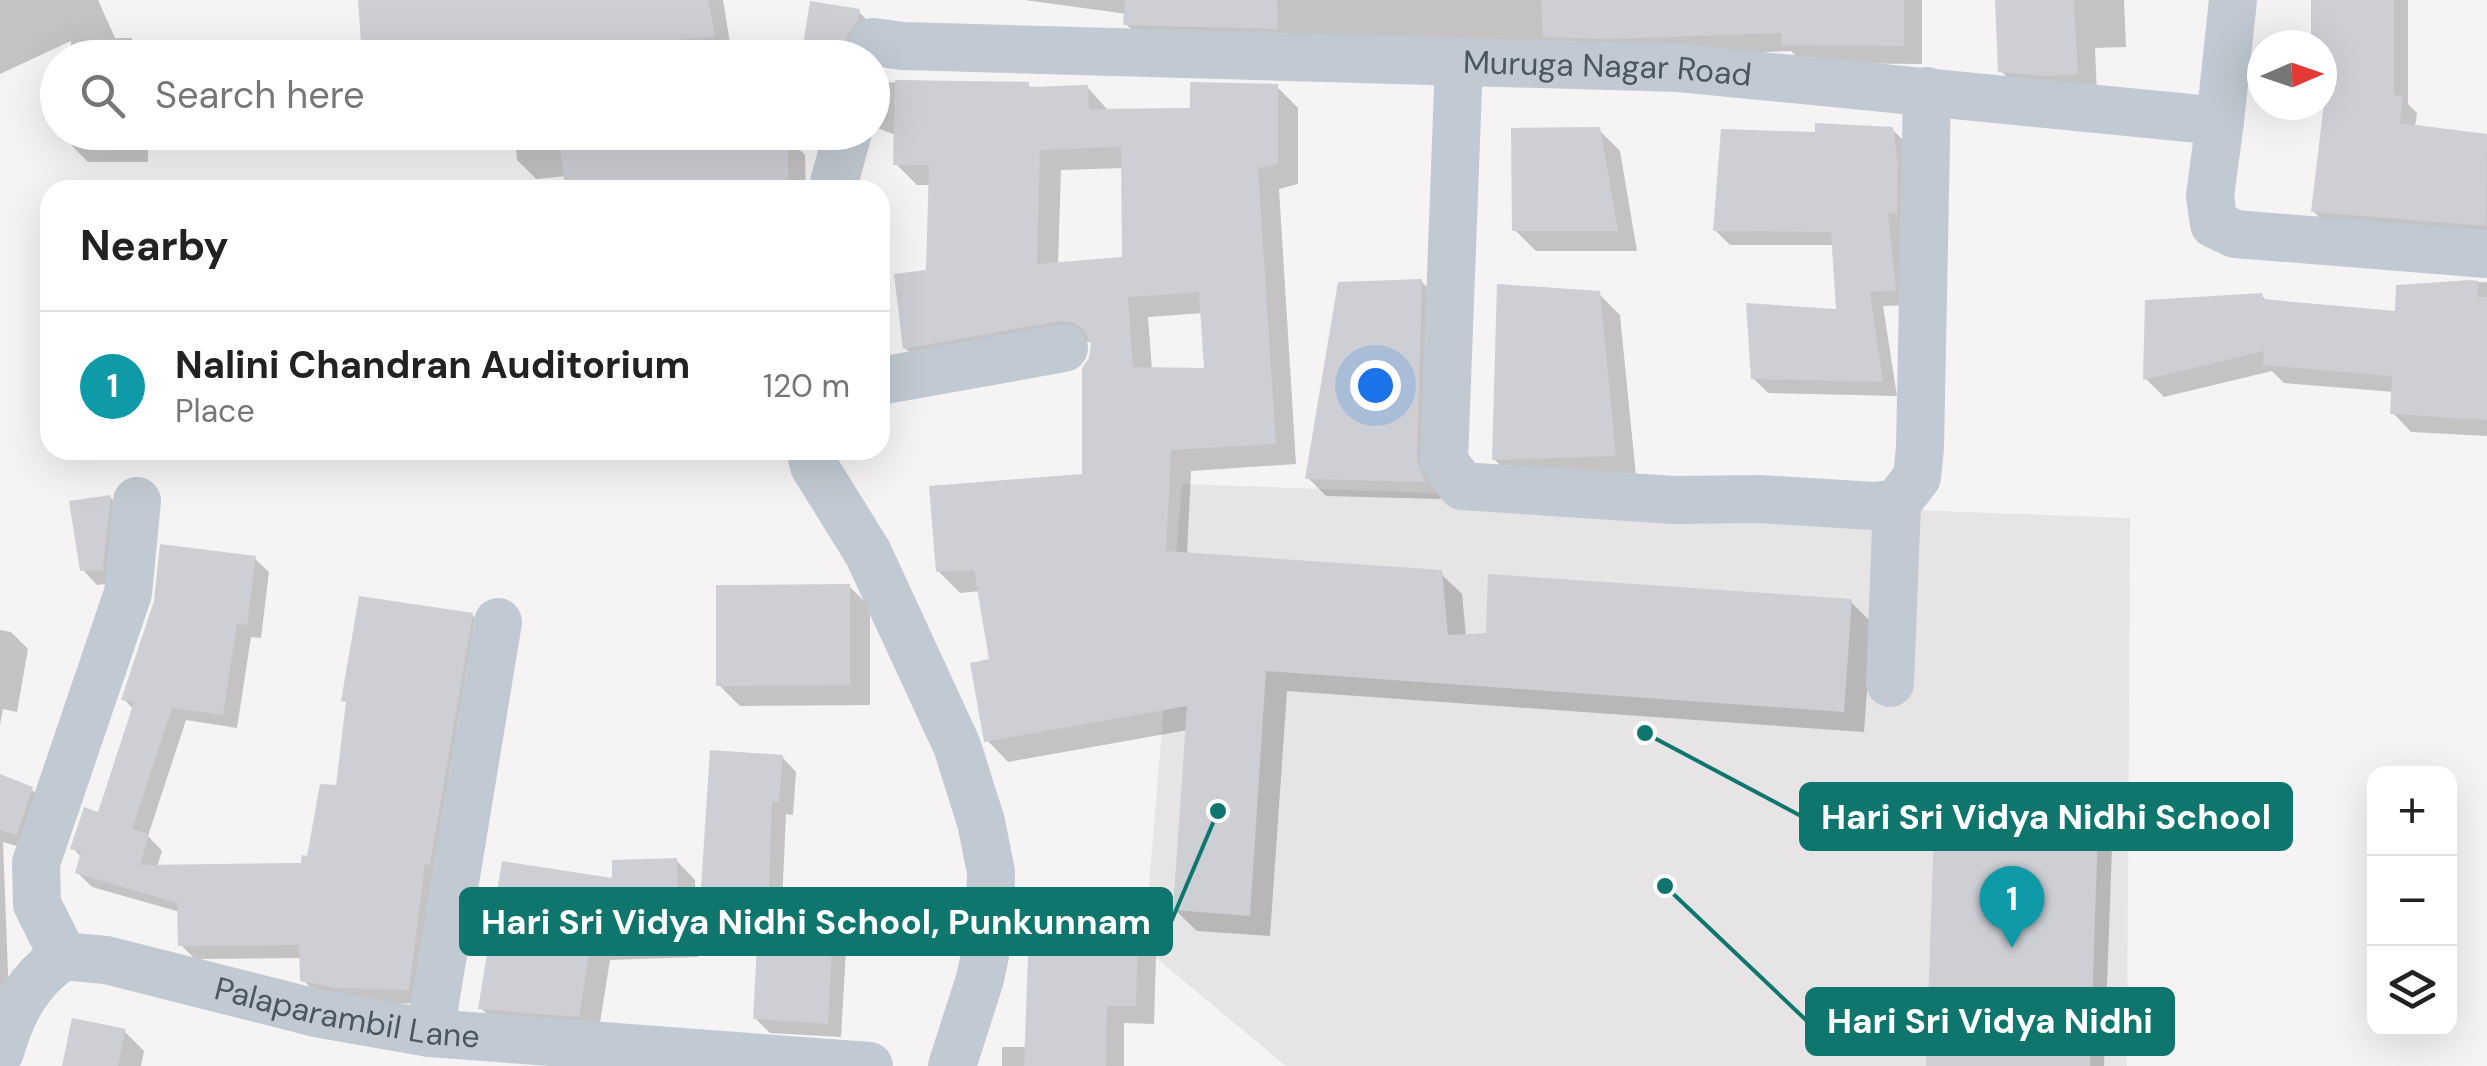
<!DOCTYPE html>
<meta charset="utf-8">
<style>
:root{--surface:#fff;--page:#f6f6f6;--text:#222;--muted:#767676;--line:#e0e0e0;--accent:#db2777}
body{margin:0;font-family:"DM Sans",sans-serif;background:var(--page);color:var(--text)}
.controls{position:absolute;right:30px;bottom:30px;display:grid;overflow:hidden;border-radius:20px;box-shadow:0 10px 40px #0002}
.controls button{width:90px;height:90px;display:grid;place-items:center;padding:0;border:0;border-bottom:2px solid var(--line);background:var(--surface);color:var(--text);font:50px sans-serif}
.compass{position:absolute;left:2247px;top:30px;width:90px;height:90px;border-radius:50%;background:var(--surface);box-shadow:0 10px 40px #0002;rotate:88deg}
.you{position:absolute;left:1375px;top:385px;width:35px;height:35px;margin:-25px;border:8px solid #fff;border-radius:50%;background:#1a73e8;box-shadow:0 0 0 15px #1a73e833}
.badge{display:grid;place-items:center;width:65px;height:65px;border-radius:50%;background:var(--accent);color:#fff;font-size:32px;font-weight:700}
.pin{position:absolute;translate:-50% -82px;filter:drop-shadow(0 2px 5px #0008)}
.pin::after{content:'';position:absolute;top:52px;width:35px;height:30px;background:inherit;clip-path:polygon(0 0,100% 0,50% 100%)}
.list{margin:0;padding:0;list-style:none}
h2{display:flex;justify-content:space-between;align-items:center;height:130px;margin:0;padding:0 40px;font-size:42px}
h2 small{font-size:32px;font-weight:400;color:var(--muted)}
.list li{display:grid;grid-template-columns:65px 1fr auto;gap:30px;align-items:center;box-sizing:border-box;height:150px;padding:0 40px;border-top:2px solid var(--line)}
.list b{display:block;font-size:38px;white-space:nowrap}
.list p{margin:0;font-size:32px;white-space:nowrap;color:var(--muted)}
.list em{font-size:32px;font-style:normal;color:var(--muted)}
.icon{flex:none;width:55px;height:55px;fill:none;stroke:currentColor;stroke-width:2;stroke-linecap:round;stroke-linejoin:round}
.map{position:relative;flex:none;width:2487px;height:1066px;overflow:hidden}
.search{position:absolute;background:var(--surface);box-shadow:0 10px 40px #0002;left:40px;top:40px;width:850px;height:110px;display:flex;align-items:center;gap:25px;box-sizing:border-box;padding:0 35px;border-radius:55px;color:var(--muted);font-size:38px}
.panel{position:absolute;background:var(--surface);box-shadow:0 10px 40px #0002;left:40px;top:180px;width:850px;height:280px;border-radius:30px}
.map>svg:first-child{display:block}
.education{fill:#e6e4e5}
.shadow{fill:#0003;fill-rule:evenodd}
.building{fill:#cdcfd5;fill-rule:evenodd}
.lines{fill:none;stroke-linecap:round;stroke-linejoin:round}
.minor{stroke:#c1cad2;stroke-width:48}
.labels{text-anchor:middle;dominant-baseline:central;stroke-width:8;stroke-linejoin:round;paint-order:stroke}
.street-label{font-size:32px;fill:#4a5661;stroke:#fff}
.leader{fill:none;stroke:#0f766e;stroke-width:4}
.callout-dot{fill:#0f766e;stroke:#fff;stroke-width:4}
.callout{fill:#0f766e;stroke:#0f766e;stroke-width:4}
.callout-label{font-size:35px;text-anchor:middle;font-weight:bold;fill:#fff}
</style>
<div class="map">
<svg width="2487" height="1066" viewBox="0 0 2487 1066">
<rect width="100%" height="100%" fill="#f5f3f3"/>
<path class="education" d="M1182,484L2130,518L2127,1066H1286L1144,948Z"/>
<path class="shadow" d="M0,0H98L115,38H131L148,58H71V41L0,74Z
M360,0H723L732,55L365,58Z
M1025,0H1922V64L1803,63L1791,51L1632,57L1145,43L1126,24L1127,14Z
M1997,0H2124L2126,47L2095,48L2097,94L2022,92L2001,71Z
M2314,0H2408V104L2417,113L2415,127L2487,136V239L2328,226L2314,212L2328,74L2322,68V45H2314Z
M858,11L880,33L868,58H803Z
M872,82L1028,85L1033,89L1087,87L1109,111L1192,110L1277,87L1298,108V184L1279,189L1296,464L1191,471L1187,555L1440,573L1462,594L1466,636L1851,602L1872,623L1864,732L1287,691L1270,936L1197,931L1175,910L1188,730L1008,762L987,740L992,661L980,591L960,593L938,571L1084,477L1093,342L1083,341L927,369L905,348L929,272L931,185H917L896,164V135L872,126ZM1124,168L1125,259L1058,264L1061,170ZM1203,313L1207,371L1152,370L1148,317Z
M1892,129L1907,144L1909,305L1883,306L1897,396L1768,393L1753,378L1838,312L1834,245H1730L1716,231L1818,135Z
M1599,130L1620,151L1637,251H1536L1515,230Z
M72,132H148V162H88L72,146Z
M385,132H436L388,136Z
M515,132H701V139L786,136L805,155L806,190H569L566,176L536,179L517,160Z
M1421,281L1440,300L1434,480L1441,499L1326,496L1308,478Z
M2487,282V436L2411,432L2393,413L2394,392L2284,383L2272,371L2164,397L2146,379L2262,296L2268,302L2397,314L2399,287Z
M1599,294L1620,315L1636,476L1515,480L1494,459Z
M110,497L124,512L116,583L97,585L83,570Z
M254,558L269,572L261,638L251,637L237,728L186,720L148,836L162,851L157,867L303,866L309,859L338,788L348,704L344,700L472,615L486,629L423,1004L351,1002L317,994L303,980L302,958L195,959L181,945L180,912L92,887L78,873L82,858L73,848L99,816L134,710L124,699Z
M849,586L870,607V705L740,706L719,685Z
M0,630L11,632L28,649L17,712L3,709L0,725Z
M782,757L796,772L793,815L786,814L782,904L718,902L703,887Z
M0,777L31,789L49,806L34,851L3,842L9,1000H0Z
M2097,833L2112,848L2104,1066H1929Z
M676,860L695,880L698,957L610,960L598,1035L500,1027L481,1008L615,881Z
M832,936L846,950L841,1037L770,1033L755,1018Z
M1137,936L1156,954L1154,1024L1124,1023V1066H1002V1047H1027Z
M125,1032L144,1051L141,1066H64Z"/>
<path class="building" d="M358,0H708L715,36L515,58H362Z
M1125,0H1277L1278,29L1123,25Z
M1541,0H1904V46L1781,45L1782,33L1611,39L1543,37Z
M1995,0H2074L2078,74L2044,76L1998,72Z
M2311,0H2394V95L2403,96L2400,123L2487,134L2486,226L2311,212L2329,61H2322V45H2311Z
M810,1L860,9L858,20L846,37L851,58H801Z
M895,80L1029,82V87L1088,85L1089,109L1190,108V82L1278,84V164L1258,168L1276,444L1171,450L1166,551L1442,570L1448,635L1486,633L1488,574L1852,599L1844,712L1266,671L1250,916L1173,910L1187,706L984,742L970,663L989,659L974,570L936,572L929,486L1082,474V368L1089,358L1091,344L1084,330L1074,323L1060,321L903,349L894,274L926,270L929,165H893ZM1121,147L1122,257L1037,264L1040,150ZM1199,292L1204,368L1133,367L1128,297Z
M1815,123L1893,127L1898,161L1897,213H1888L1896,291L1870,292L1883,382L1751,379L1746,303L1836,309L1831,232L1713,231L1721,129L1815,132Z
M1600,127L1618,231H1512L1511,128Z
M558,132H684V137L787,133L789,190H628L627,183L565,189Z
M1422,279L1417,460L1425,482L1305,479L1338,282Z
M2471,280L2479,281L2477,297H2487V420L2390,414L2392,376L2263,365L2264,351L2143,380L2145,300L2263,293L2262,299L2395,311L2396,285Z
M1497,284L1600,291L1616,456L1492,460Z
M111,495L103,570L80,571L69,501Z
M160,544L256,556L247,625L237,624L223,715L172,708L132,829L149,834L140,865L301,863L302,855L307,856L320,784L336,785L346,702L341,701L359,596L473,613L430,865L425,864L409,990L335,988L300,981L299,945L178,946L177,903L75,873L81,852L70,849L84,807L98,812L134,702L121,700L154,601Z
M850,584V685L716,686V585Z
M710,750L783,755L779,802L772,801L769,890L701,888Z
M0,774L33,787L17,835L0,830Z
M1934,830L2098,831L2090,1066H1926Z
M677,858L679,939L591,942L579,1017L478,1009L502,861L612,878V860Z
M758,929L833,933L828,1024L753,1019Z
M1029,929L1138,933L1136,1006H1107L1106,1066H1024Z
M72,1018L126,1029L118,1066H62Z"/>
<g class="lines">
<g class="minor">
<path id="s1" d="M873,42L903,46L1679,68L2220,121L2233,0"/>
<path d="M1459,62L1444,461L1462,486L1674,500L1759,499L1874,506L1897,503L1917,477L1920,448L1927,91"/>
<path d="M2220,121L2210,196L2214,224L2235,234L2487,254"/>
<path d="M832,190L848,132"/>
<path d="M880,381L1064,348"/>
<path d="M810,450L814,466L868,553L957,746L981,822L991,872L990,931L980,979L952,1066"/>
<path d="M1890,683L1897,503"/>
<path d="M63,956L37,904L36,863L128,593L137,501"/>
<path d="M430,1033L498,622"/>
<path id="s2" d="M0,1052C12,1010 28,981 63,956L106,960L316,1013L430,1033L869,1066"/>
</g>
</g>
<g class="labels">
<g class="street-label">
<text stroke="none"><textPath href="#s1" startOffset="735">Muruga Nagar Road</textPath></text>
<text stroke="none"><textPath href="#s2" startOffset="408">Palaparambil Lane</textPath></text>
</g>
</g>
<path class="leader" d="M1645 733L1801 816M1218 811L1171 922M1665 886L1807 1021"/>
<g class="callout-dot">
<circle cx="1645" cy="733" r="10"/>
<circle cx="1218" cy="811" r="10"/>
<circle cx="1665" cy="886" r="10"/>
</g>
<g class="callout">
<rect x="1801" y="784" width="490" height="65" rx="10"/>
<rect x="461" y="889" width="710" height="65" rx="10"/>
<rect x="1807" y="989" width="366" height="65" rx="10"/>
</g>
<g class="callout-label">
<text x="2046" y="829">Hari Sri Vidya Nidhi School</text>
<text x="816" y="934">Hari Sri Vidya Nidhi School, Punkunnam</text>
<text x="1990" y="1033">Hari Sri Vidya Nidhi</text>
</g>
</svg>
<div class="controls">
<button>+</button>
<button>−</button>
<button><svg class="icon" aria-label="layers" viewBox="0 0 24 24"><path d="M12 4l9 5-9 5-9-5zM3 14l9 5 9-5"/></svg></button>
</div>
<svg class="compass" viewBox="-18 -18 36 36"><path d="M0-13l5 13h-10z" fill="#e53935"/><path d="M0 13l5-13h-10z" fill="#767676"/></svg>
<div class="you"></div>
<div class="pin badge" style="left:2012px;top:948px;background:#0f9aa8">1</div>
<div class="search"><svg class="icon" aria-label="search" viewBox="0 0 24 24"><circle cx="10" cy="10" r="6"/><path d="M15 15l6 6"/></svg>Search here</div>
<section class="panel">
<h2>Nearby<small></small></h2>
<ul class="list">
<li><span class="badge" style="background:#0f9aa8">1</span><div><b>Nalini Chandran Auditorium</b><p>Place</p></div><em>120 m</em></li>
</ul>
</section>
</div>
